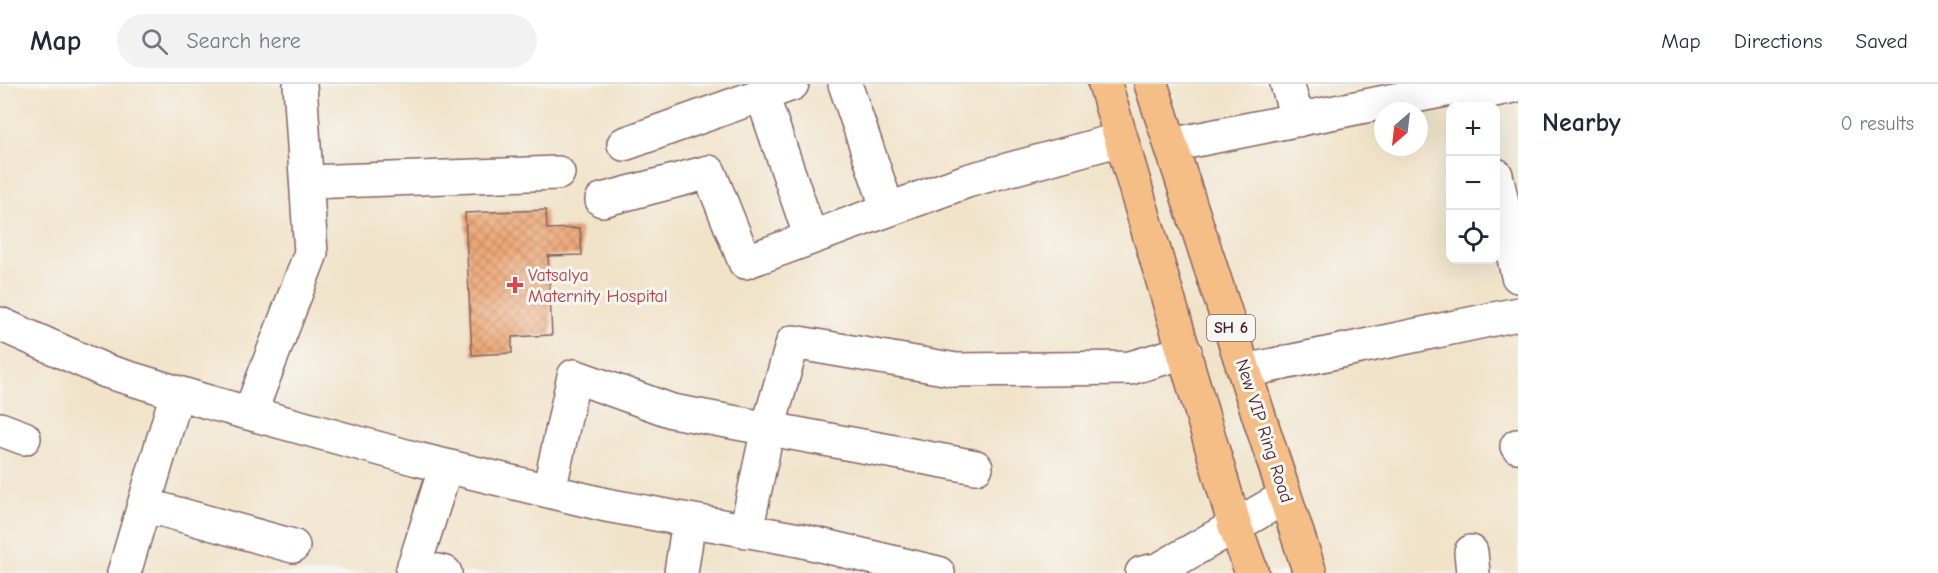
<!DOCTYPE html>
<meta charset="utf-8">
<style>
:root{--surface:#fff;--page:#f2f2f3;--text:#1f2937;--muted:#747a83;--line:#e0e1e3}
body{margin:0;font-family:"Comic Neue",sans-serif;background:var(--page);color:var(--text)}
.controls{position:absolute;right:18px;top:18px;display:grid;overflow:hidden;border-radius:12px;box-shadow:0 6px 24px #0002}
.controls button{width:54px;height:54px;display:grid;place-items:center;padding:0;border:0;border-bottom:2px solid var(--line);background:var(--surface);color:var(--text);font:30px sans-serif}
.compass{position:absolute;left:1374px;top:18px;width:54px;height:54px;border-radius:50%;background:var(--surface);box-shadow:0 6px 24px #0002;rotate:208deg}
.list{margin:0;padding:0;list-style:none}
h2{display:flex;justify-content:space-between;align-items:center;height:78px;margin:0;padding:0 24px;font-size:26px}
h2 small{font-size:20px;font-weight:400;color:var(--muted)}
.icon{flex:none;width:33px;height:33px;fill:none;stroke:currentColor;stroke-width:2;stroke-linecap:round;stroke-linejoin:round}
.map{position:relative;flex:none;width:1518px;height:489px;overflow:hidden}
header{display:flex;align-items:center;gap:36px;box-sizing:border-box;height:84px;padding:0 30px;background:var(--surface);border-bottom:2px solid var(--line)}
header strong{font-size:28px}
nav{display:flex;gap:33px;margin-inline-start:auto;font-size:21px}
.search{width:420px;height:54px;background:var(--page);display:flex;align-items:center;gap:15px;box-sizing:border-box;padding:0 21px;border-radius:33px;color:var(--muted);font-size:22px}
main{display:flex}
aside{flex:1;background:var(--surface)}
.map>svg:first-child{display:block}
.building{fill:url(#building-cross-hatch)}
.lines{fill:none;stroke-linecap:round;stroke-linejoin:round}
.minor-casing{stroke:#846462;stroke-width:36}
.major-casing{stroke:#846462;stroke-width:36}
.minor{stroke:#fff;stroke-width:33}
.major{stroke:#f6be87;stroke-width:33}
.health-dot{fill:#e0444e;stroke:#f6f6f2;stroke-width:2}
.labels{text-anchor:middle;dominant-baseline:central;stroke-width:6;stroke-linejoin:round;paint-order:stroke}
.shield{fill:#f6f6f2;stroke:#7e6067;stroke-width:1.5}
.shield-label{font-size:16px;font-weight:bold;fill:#4a1f2b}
.health-label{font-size:18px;fill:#be3a42;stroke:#f6f6f2;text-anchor:start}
.street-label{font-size:18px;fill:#4a1f2b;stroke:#f6f6f2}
</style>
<header>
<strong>Map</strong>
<div class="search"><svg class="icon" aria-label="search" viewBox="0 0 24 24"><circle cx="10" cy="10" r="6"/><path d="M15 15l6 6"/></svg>Search here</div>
<nav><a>Map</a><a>Directions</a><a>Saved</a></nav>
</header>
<main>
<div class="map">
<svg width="1518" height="489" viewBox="0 0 1518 489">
<defs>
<pattern id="building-cross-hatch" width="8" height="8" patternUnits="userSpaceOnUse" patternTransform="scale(1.5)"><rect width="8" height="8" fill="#eda775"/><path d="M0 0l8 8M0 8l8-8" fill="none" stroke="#c28760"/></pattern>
</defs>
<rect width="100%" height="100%" fill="#f6f6f2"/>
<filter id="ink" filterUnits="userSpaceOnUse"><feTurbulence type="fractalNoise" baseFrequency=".0167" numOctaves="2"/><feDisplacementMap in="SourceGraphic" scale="12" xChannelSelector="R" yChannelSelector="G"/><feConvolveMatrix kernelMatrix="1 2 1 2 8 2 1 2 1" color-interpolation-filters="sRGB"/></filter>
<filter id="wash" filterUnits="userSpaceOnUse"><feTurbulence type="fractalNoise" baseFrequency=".008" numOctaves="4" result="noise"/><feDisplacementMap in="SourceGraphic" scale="24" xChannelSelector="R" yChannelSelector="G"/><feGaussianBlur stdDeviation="1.35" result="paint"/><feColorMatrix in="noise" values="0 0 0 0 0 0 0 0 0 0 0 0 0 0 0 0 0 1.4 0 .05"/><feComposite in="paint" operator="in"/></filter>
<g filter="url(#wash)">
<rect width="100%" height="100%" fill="#f0e3c9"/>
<g id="blocks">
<path class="building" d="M546,126L547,145L580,144L582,171L548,172L552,251L512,253V269L472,271L465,129Z"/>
</g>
</g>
<g filter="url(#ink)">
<use href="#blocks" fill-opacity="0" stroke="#846462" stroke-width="1.5"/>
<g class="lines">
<g class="minor-casing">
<path id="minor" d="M845,0L888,126
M1287,0L1298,36
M1477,10L1518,1
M762,11L811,154
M624,60L792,0
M1171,61L1475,0
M1496,91L1518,192
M307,98L558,89
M602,116L709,88L745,178L967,97L1121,55
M0,240L106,287L208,318L417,375L606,421L799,456L938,489
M1245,287L1518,230
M250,329L311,169L300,0
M0,345L24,354
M1517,362H1518
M549,407L574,292L672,327L976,383
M145,421L293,462
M746,447L768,344L793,258L956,286L1130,284L1185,268
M1471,468L1473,489
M414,481L445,489
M124,489L177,309
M412,489L446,382
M681,489L689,436
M1142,489L1160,485L1285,413"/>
</g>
<g class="major-casing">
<path id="major" d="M1105,0L1235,442L1252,489
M1151,0L1310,489"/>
</g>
<use href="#minor" class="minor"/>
<use href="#major" class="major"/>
</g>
</g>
<path class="health-dot" d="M512 192h6v6h6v6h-6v6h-6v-6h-6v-6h6z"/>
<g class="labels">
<rect class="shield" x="1207" y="231" width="48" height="26" rx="4.5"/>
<g class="shield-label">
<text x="1231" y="244">SH 6</text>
</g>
<g class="health-label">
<text x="528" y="191">Vatsalya<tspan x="528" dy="21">Maternity Hospital</tspan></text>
</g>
<g class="street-label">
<text transform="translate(1264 347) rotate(72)">New VIP Ring Road</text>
</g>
</g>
</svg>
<div class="controls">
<button>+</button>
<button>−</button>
<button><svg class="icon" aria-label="locate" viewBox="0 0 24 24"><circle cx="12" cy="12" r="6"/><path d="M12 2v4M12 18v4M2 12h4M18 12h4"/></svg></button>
</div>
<svg class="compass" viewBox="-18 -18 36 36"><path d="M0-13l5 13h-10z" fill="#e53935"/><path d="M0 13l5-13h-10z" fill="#747a83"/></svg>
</div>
<aside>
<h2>Nearby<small>0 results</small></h2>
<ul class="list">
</ul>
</aside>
</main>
